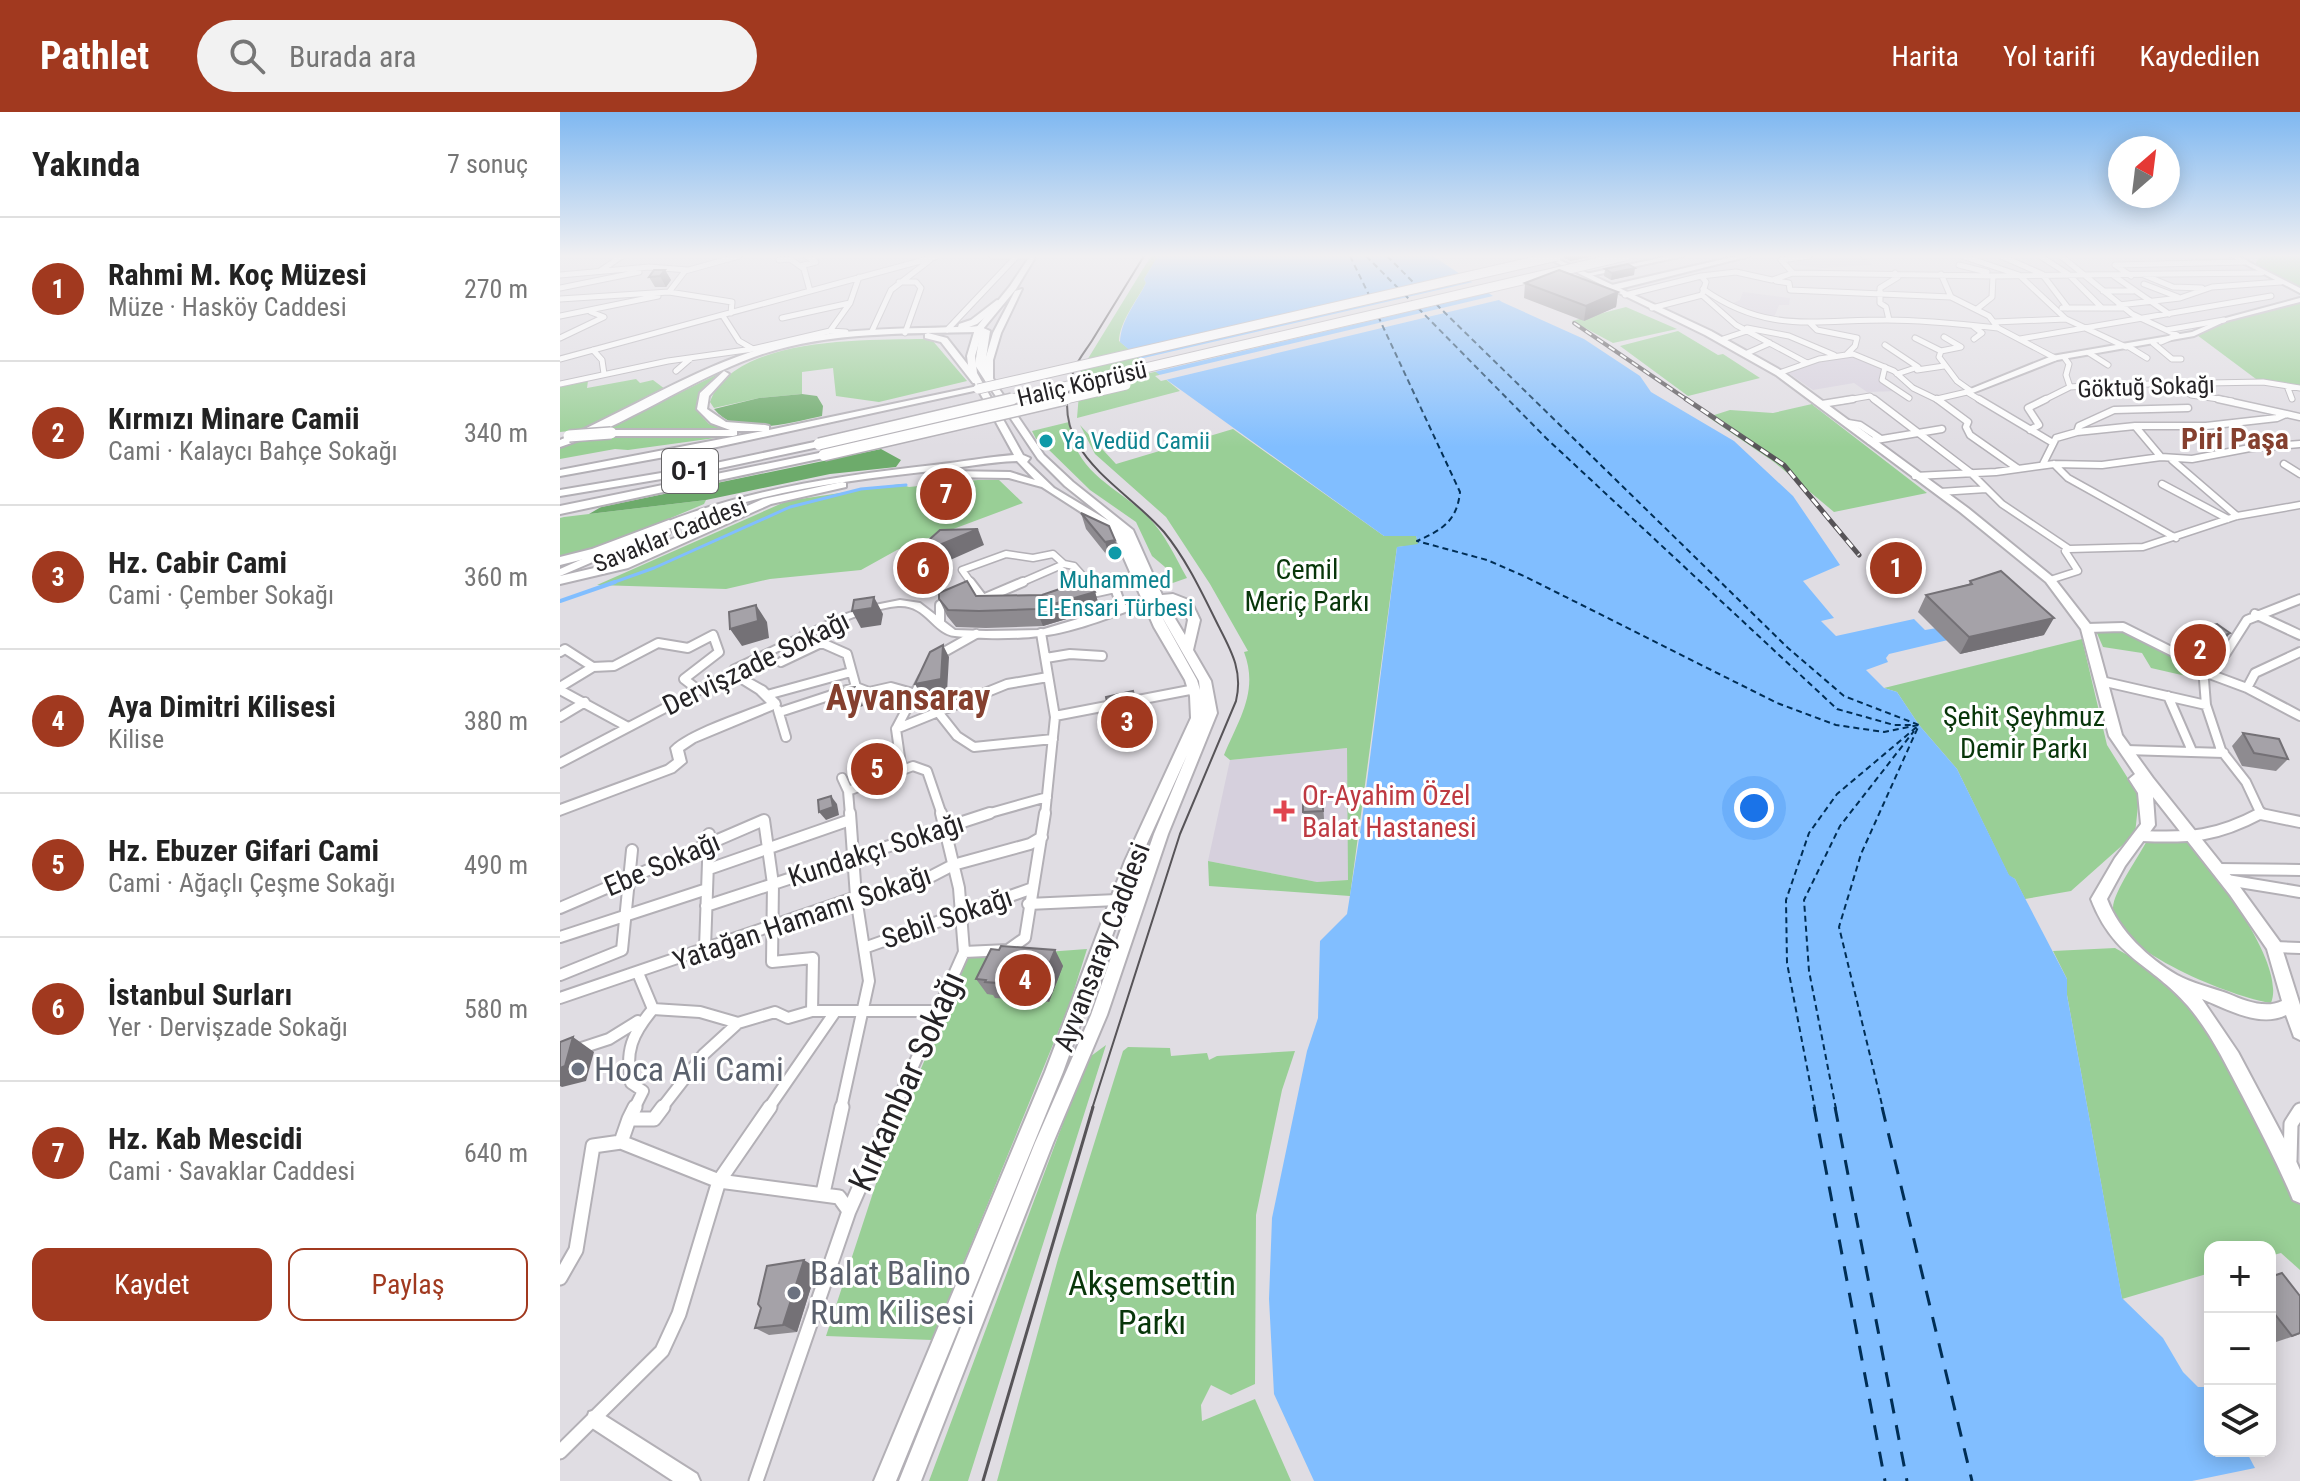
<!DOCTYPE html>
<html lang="tr">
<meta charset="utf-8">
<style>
:root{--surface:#fff;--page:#f2f2f2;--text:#222;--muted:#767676;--line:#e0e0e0;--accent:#a1391f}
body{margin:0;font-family:"Roboto Condensed",sans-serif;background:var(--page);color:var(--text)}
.controls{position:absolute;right:24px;bottom:24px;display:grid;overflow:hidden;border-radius:16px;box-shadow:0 4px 20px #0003}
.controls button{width:72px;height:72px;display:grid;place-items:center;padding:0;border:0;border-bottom:2px solid var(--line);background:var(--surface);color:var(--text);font:40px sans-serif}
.compass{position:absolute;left:1548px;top:24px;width:72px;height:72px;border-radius:50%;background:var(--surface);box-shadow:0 4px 20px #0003;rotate:28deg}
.you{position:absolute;left:1194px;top:696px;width:28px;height:28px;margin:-20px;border:6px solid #fff;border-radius:50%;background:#1a73e8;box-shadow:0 0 0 12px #1a73e833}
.badge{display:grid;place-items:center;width:52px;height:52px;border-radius:50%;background:var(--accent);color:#fff;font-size:26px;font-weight:700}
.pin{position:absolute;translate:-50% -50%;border:4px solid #fff;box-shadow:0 2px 8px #0006}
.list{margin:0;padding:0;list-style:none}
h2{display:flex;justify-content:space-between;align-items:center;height:104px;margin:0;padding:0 32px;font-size:34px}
h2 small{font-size:26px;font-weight:400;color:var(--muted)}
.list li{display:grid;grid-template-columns:52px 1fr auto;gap:24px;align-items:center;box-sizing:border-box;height:144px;padding:0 32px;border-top:2px solid var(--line)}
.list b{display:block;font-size:30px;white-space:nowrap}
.list p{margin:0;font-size:26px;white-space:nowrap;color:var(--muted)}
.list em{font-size:26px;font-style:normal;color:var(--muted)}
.actions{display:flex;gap:16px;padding:24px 32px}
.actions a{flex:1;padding:18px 0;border:2px solid var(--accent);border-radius:16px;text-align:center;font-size:28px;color:var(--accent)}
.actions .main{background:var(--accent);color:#fff}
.icon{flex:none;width:44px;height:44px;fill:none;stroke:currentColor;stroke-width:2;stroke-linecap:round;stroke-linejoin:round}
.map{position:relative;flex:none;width:1740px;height:1369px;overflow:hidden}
header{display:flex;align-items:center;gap:48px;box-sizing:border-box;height:112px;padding:0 40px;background:var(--accent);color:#fff}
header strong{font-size:38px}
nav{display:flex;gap:44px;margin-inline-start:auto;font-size:28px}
.search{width:560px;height:72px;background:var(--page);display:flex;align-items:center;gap:20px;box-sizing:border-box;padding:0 28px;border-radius:44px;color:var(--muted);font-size:30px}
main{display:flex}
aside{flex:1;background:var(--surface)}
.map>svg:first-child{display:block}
.built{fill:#d6d0dd}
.green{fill:#99cf96}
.forest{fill:#6dab6b}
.water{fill:#81beff}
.pier{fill:#e0dde3}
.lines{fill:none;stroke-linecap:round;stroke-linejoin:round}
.stream-far1{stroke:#81beff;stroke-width:3}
.stream{stroke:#81beff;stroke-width:4}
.ferry-far1{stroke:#002e55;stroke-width:2;stroke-dasharray:6 4;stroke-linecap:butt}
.ferry{stroke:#002e55;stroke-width:3;stroke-dasharray:15 12;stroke-linecap:butt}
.minor-far4-casing{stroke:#b3b0b6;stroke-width:7}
.minor-far3-casing{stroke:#b3b0b6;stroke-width:9}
.minor-far2-casing{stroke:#b3b0b6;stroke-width:12}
.minor-far1-casing{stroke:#b3b0b6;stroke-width:14}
.minor-casing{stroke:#b3b0b6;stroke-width:17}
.tertiary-casing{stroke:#b3b0b6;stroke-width:4}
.primary-casing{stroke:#b3b0b6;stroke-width:4}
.trunk-casing{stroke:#b3b0b6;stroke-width:4}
.minor-far4{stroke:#fff;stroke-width:5}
.minor-far3{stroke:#fff;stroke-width:6}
.minor-far2{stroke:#fff;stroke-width:8}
.minor-far1{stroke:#fff;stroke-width:10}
.minor{stroke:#fff;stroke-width:13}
.tertiary{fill:#fff;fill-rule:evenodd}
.primary{fill:#fff;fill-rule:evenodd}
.trunk{fill:#fff;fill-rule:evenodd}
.tram-far1{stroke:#575458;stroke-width:2}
.tram{stroke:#575458;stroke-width:3}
.rail-far1-casing{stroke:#575458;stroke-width:4}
.rail-casing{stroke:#575458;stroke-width:5}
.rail-far1{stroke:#fff;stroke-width:2;stroke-dasharray:7;stroke-linecap:butt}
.rail{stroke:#fff;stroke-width:3;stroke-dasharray:9;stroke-linecap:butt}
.trunk-bridge-far1-casing{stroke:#b3b0b6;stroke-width:11;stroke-linecap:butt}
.trunk-bridge-casing{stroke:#b3b0b6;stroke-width:14;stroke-linecap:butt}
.trunk-bridge-far1{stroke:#fff;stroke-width:9}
.trunk-bridge{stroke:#fff;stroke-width:11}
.wall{fill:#8e8b90}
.shaded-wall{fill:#747176}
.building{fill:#a5a2a8;stroke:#747176;stroke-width:2}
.culture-dot{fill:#0f9aa8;stroke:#fff;stroke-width:3}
.health-dot{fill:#e0444e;stroke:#fff;stroke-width:3}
.worship-dot{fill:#6b7280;stroke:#fff;stroke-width:3}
.labels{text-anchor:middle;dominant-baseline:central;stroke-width:6;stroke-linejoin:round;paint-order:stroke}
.far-street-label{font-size:24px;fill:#252326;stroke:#fff}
.far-culture-label{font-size:24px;fill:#0d838f;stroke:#fff;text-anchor:start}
.shield{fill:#fff;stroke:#666567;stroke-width:2}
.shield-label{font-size:26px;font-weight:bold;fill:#252326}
.park-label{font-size:28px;fill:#08360a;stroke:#fff}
.street-label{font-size:28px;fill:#252326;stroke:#fff}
.health-label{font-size:28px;fill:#be3a42;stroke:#fff;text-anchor:start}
.far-district-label{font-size:30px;font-weight:bold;fill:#85402f;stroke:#fff}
.near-worship-label{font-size:34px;fill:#5b616d;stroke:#fff;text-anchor:start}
.near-street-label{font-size:34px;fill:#252326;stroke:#fff}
.near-park-label{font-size:34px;fill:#08360a;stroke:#fff}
.district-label{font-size:36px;font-weight:bold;fill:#85402f;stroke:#fff}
</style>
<header>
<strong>Pathlet</strong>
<div class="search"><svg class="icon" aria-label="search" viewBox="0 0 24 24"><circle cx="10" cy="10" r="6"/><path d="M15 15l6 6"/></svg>Burada ara</div>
<nav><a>Harita</a><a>Yol tarifi</a><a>Kaydedilen</a></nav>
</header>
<main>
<aside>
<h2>Yakında<small>7 sonuç</small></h2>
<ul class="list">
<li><span class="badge">1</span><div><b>Rahmi M. Koç Müzesi</b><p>Müze · Hasköy Caddesi</p></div><em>270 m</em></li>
<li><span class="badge">2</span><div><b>Kırmızı Minare Camii</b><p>Cami · Kalaycı Bahçe Sokağı</p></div><em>340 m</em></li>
<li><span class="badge">3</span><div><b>Hz. Cabir Cami</b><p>Cami · Çember Sokağı</p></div><em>360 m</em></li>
<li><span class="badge">4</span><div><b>Aya Dimitri Kilisesi</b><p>Kilise</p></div><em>380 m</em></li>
<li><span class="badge">5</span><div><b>Hz. Ebuzer Gifari Cami</b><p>Cami · Ağaçlı Çeşme Sokağı</p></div><em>490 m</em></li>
<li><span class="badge">6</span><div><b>İstanbul Surları</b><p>Yer · Dervişzade Sokağı</p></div><em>580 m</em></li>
<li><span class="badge">7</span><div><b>Hz. Kab Mescidi</b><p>Cami · Savaklar Caddesi</p></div><em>640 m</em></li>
</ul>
<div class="actions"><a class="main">Kaydet</a><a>Paylaş</a></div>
</aside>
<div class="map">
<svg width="1740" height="1369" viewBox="0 0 1740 1369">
<rect width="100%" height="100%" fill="#e0dde3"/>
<path class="built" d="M1249,144H1305L1312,153L1262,156L1236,153L1226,148Z
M1183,180L1230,186L1229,193H1219L1213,208L1169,193L1180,188Z
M1287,242L1325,255L1322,268L1339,279L1307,280L1294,271L1253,278L1224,258Z
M787,636L789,768L757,770L648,749L670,648Z"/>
<path class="green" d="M591,144H598L584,167L586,171C576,190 560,209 559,229L620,279L517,306L521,258Z
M1701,144H1740V175L1698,155L1695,152Z
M1740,190V273L1696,267L1637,223L1657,213Z
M1066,195L1117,217L1053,231L1012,209Z
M1118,219L1158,243L1163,242L1200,266L1128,284L1060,234Z
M365,227L372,228L407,269L319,290L276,284L273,256L242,260V282L199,286L154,296L150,290C173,224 307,228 365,227Z
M158,262L140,281L137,299L149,312L172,318L46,317Z
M76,267L80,271L93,268L105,277L19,318L0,320V275L28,269L27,276Z
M1252,292L1254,294L1367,381L1274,400L1214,350L1148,305L1170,298L1213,301Z
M509,310C515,361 553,372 586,403C605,421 615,445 627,466L607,473L605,455L592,444L576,410L530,378L485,334L494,331L489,324L476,327L472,319Z
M520,313L556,352L673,317L824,424H856L859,433L837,435L790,784L649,774L648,749L757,770L788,768L787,636L670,648L664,643C679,607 699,579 684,540L688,539L650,472L606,405L535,342Z
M177,323L68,338L55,337L0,347V336L24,326Z
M418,368H439L463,391L337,438L301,458L210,467L166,477L37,473L227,389L340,372L349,375Z
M146,388L144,392L42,435L0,445V406L4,405Z
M1562,517L1638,555L1639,567L1591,556L1582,541L1543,535L1536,519Z
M1522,527L1547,633L1579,684L1575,722L1511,779L1465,787L1455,767L1449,764L1397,657L1359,613L1337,580L1324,576Z
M1589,725L1628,726C1652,759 1727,851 1711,891C1675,886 1553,839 1553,796C1553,780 1580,743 1589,725Z
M1555,836L1607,865L1632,888L1740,1084V1158L1721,1141L1710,1144V1135H1650V1161L1562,1187L1507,883V867L1493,839Z
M527,837L510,891L372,1228L266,1224L329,1032L408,846Z
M546,933L408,1369H369L527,947Z
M568,935L610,936L611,944L647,941L649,948L657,944L735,939L722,978L696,1103L695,1272L671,1283L651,1273L641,1293L642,1309L695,1287L731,1369H437L498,1147L563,939Z"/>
<path class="forest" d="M242,282L257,284L263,294L262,304C229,311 178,327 154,297L199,286Z
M321,337L341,348L336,355L270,362L146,388L29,402L41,395Z"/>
<path class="water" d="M598,144H873L942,190L1024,227L1080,264L1091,280L1174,329L1233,384L1280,453L1243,469L1274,506L1261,509L1276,524L1354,507L1365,518L1377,516L1388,528L1329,542L1326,546L1328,550L1306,558L1324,576L1337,580L1359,613L1397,657L1449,763L1455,767L1507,867V883L1562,1186L1603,1226L1623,1260L1638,1275H1650V1339H1686L1695,1356L1632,1369H754L714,1282L709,1187L712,1106L747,939L758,906L760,829L787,802L802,708L837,435L858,432L856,424H824L593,258L560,230C561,208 576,191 586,171L584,167Z"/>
<path class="pier" d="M917,169L932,180L590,261L575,248Z
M937,183L943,187L601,269L595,264Z"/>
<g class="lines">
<path class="stream-far1" d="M49,472L94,456L230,395L301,377L346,373"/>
<path class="stream" d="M0,489L55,470"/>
<path class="ferry-far1" d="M790,144L809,183
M806,144L839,177
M827,144L857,174
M844,182L853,191
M876,192L1228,536L1284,584L1359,613L1301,742L1279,815L1323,997
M858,196L986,326L1277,597L1334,613H1352
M818,204L900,380C897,409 882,418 857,429L927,448L966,465L1217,591L1276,613L1324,620L1359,613L1277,682L1249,721L1226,788L1227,851L1255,997
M1276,997L1249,859L1244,788L1280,714L1354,619"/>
<path class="ferry" d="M1254,995L1325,1369
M1275,995L1347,1369
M1322,995L1412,1369"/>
<g class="minor-far4-casing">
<path id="minor-far4" d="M432,144H466
M1304,144H1308
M1402,144L1459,163L1506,207L1566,235
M1441,144L1482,162L1508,196
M1480,144L1508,162L1542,196
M1501,144L1572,202L1617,223L1601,230
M219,148L230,147L244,157L250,179
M1399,153L1427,160
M240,154L256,150L246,144
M40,159L62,144
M1233,161L1221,148L1249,144
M1381,162L1391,185
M0,163L89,155L128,158
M1584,163L1613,175L1642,176
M1554,164L1609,202
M1571,164L1555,153L1685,150
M1216,169L1229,171L1230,178L1391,185L1429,204L1438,216L1495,246
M339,170H356L361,176L345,221
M1584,172L1618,185
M0,176L79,160
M1143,177C1207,222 1254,208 1327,208C1364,208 1401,212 1438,216
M1543,179H1573
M109,180L125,159L179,144
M1065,183L1141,164
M0,187L109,180L172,190L171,201
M1559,193L1620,186L1652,175L1721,170
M1092,196L1142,183
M1502,196H1563
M1417,197L1432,185L1433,164
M0,204L98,184
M163,204L179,229L193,237
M222,206L290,191
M1329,208L1326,195L1320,191V176L1338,165L1335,161
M1435,210L1506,207
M1250,211L1257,218L1297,226L1295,234L1287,242
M1413,214L1422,221L1414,227
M1187,216L1229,224L1274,243
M387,218L455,146
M1606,218L1664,208
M270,219L290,191L299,165
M312,219L331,178L370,148
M1384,225L1401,235L1381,239L1379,245L1397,269L1411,279
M0,226L44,205L31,200
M1355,226L1381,239
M1460,227L1711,184
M1160,228L1187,219
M1593,231L1612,247H1621
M1325,233L1358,255L1337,262
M1569,235L1587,246
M33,238L42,248L44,262
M1529,241L1548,253
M1185,242L1210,231
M1504,245L1509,252L1506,263L1510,275
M0,247L375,145
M1247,251L1176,213L1142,183L1146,170L1141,164L1176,160L1212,168L1233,161L1433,164L1702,161
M1325,255L1322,268L1349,286
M1357,258L1384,254
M116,259L131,246
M1219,261L1259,247L1293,242L1334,259L1353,276L1380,289
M0,272L108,249L193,237L270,219L286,220
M1568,272L1578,285
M1617,273L1631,283L1672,289
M1727,274L1732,287
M1377,287L1407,280L1422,289
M1281,289L1310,284L1316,289
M1482,289L1510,275L1538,273L1703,270L1740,276"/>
</g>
<g class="minor-far3-casing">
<path id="minor-far3" d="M1314,287L1411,361L1442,392L1509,437
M1377,287L1408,310L1406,315L1410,323L1457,356
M1419,287L1493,331
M1658,287L1740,305
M1262,292L1293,287
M1288,311L1300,313L1321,327
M1575,314H1646L1717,306L1726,302
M1470,318L1479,313L1468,296L1486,287
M1310,329L1382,317
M1601,345L1632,347L1690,336L1740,332
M1612,348L1677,404
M1483,352L1496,326L1517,320
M1494,352L1508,366L1616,426
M1724,352L1740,362
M1355,364L1436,360L1494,352L1542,353L1601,345L1575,314L1517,320L1519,314L1554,298L1628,296
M1602,372L1668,407
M1380,380L1426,377
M504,452L514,454L530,472
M1490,468L1518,459L1505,439L1509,437L1583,435L1677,404L1740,393
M412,472L402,458L446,442L473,446L493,442L504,452
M458,472L504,452"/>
</g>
<g class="minor-far2-casing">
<path id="minor-far2" d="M410,470L423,487L463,470
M528,470L537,480L555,476L562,496
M1740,487L1687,508L1666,541L1643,555L1652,563L1687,576L1740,604
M1695,502L1740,523
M380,509V493L391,488
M1527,516L1563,515L1643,555L1646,593L1661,638L1686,670L1701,702L1697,703
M481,521L495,605L485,703
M244,523L287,542L296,575L309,580L331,575L356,582
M0,540L5,537L33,555L54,554L98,531L128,536L153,523L159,540L124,567L137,577
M377,544L416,522
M486,546L510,542L542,544
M221,550L261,531
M1541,569L1646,593
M0,575L33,555
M1687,576L1695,561L1740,540
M0,578L68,615
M207,583L291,560
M1608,584L1632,639
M218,598L226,625
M220,600L293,576
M378,600L397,624L414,635L493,627
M495,604L635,577
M0,605L25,590
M336,617L447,572L488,565
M1566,638L1664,641
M0,651L172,561
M342,659L336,617L363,566
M282,666L288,679L290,703
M288,679L353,654L367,659L382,703
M1701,702L1708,703
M423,703L487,685"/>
</g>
<g class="minor-far1-casing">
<path id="minor-far1" d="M1701,702L1740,710
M1582,724C1631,726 1656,725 1701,701
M149,757L290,708
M1658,757L1740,758
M1667,768L1740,780
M468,792L557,788
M146,794L430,701
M0,796L204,708L213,772L212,850L253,846L252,899
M0,825L147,777
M1714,835L1740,836
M145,836L149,722
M304,836L470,777
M404,840L448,838L465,826L485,701
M78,861L93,897L140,900L178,911L215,900L228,906L252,899H378
M0,863L62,838L72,738
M0,886L296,785L304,786L368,766L393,753L470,732L482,725
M0,943L49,927L78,909
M74,997L83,979L71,971C65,939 72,922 93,897
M101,997L143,943L178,911
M208,997L275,900
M281,997L309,869L296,785L290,701
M334,997L404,840L399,776L381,701"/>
</g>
<g class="minor-casing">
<path id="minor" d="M69,1007L75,995
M61,1030L159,1069L279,1085L289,1099
M1730,1048L1731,1012L1740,998
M263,1081L282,995
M0,1166L16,1138L33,1034L61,1030L69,1007H94L103,995
M0,1340L102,1239L119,1202L159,1069L210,995
M196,1369L289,1099L335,995"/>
</g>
<g class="tertiary-casing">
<path id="tertiary" d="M1670,144H1677L1740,176V181Z
M1740,186V190L1666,209L1634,224L1497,248L1410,282L1403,280L1492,244L1632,220L1662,207Z
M588,486L593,489L591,491C557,502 517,520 480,524C457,527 419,527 395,524C373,522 366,492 338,494C289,499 225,537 180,558L178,560L205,575L219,589L220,592L219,595L135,630L123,638L126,650L114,660L0,703V693L106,654L114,648L111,636C128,618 183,601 207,591L197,581L168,563L167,561L172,554L270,508L305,495L340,488L360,491L395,518L426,519L481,518Z
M36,1298L137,1362L140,1369H113L29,1314L27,1307L29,1300Z"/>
</g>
<g class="primary-casing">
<path id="primary" d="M470,144H476L456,177L423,217L415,244L417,261L463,343L470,346L467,350L494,376L549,409L505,374L478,347L425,268V248L433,221L455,179L462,177L441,221L433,248V268L484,343L513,370L573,418L602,483L613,482L631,489L640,508L633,538L651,569L657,601L608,722L547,903L493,1031L361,1369H339L475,1031L531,903L594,722L627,643L579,749L503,960L336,1369H314L485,960L565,749L631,606L630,584L625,568L594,515L556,428L544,415L482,375L449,366L385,365L380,362L385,359L450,360L475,368L457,349C428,350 400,356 371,359C280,369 191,381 106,417L110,420L109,422L67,442H59L58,439L0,464V457L65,428H73L74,431L94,421L90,418L91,416C182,378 276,364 374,353C401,350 427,345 454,343L409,261L407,244L415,217L450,174ZM612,489L620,491L628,508L625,523L605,490ZM597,496L639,569L640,578L637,568Z
M983,144H991L1151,219L1222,259L1408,396L1494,466L1533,516L1562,623L1593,666L1680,775L1720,830L1740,893V928L1734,925L1726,903C1700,916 1667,897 1642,887L1678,940L1736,1049L1740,1058V1091L1733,1088C1718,1052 1700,1018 1682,983C1666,953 1651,921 1628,894C1591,851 1554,847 1531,787L1555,746L1581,712L1578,681L1569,667L1575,662L1549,624L1521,517L1486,470L1400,400L1216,263L1145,223ZM1593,685L1670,783L1707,837L1722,889C1706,897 1685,889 1669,882C1653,876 1631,871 1617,863C1588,846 1559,819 1547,787L1565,754L1595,713Z"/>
</g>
<g class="trunk-casing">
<path id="trunk" d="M1109,144H1124L1030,164L1026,162Z
M1177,144H1190L1043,181L1027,176L1031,173L1043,175Z
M437,188L444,190L417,212L409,215L419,214L430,219L425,253L434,268L432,270H426L415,253L420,220H418C343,222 266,219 194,245C128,269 66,314 0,335V328C72,297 140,252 217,232C276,216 337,217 398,215L399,212L411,208Z
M368,221L387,226L419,267V271H413L381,230L365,226V222Z
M164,259L169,262L149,284L147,297L166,310L205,313L209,314V318L418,274L423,277L143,338L0,364V358L203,319H177V323L173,324H51L46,321L51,318H170L151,311L137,297L140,281Z
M259,329L263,330V334L137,361L0,384V378L137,355Z
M264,340L268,341V345L0,402V394Z
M282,370L286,371V375L211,392L68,456L0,472V464L60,450L203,387Z
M109,408L115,412L113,415L40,443L0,453V445L32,437Z"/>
</g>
<use href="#minor-far4" class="minor-far4"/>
<use href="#minor-far3" class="minor-far3"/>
<use href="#minor-far2" class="minor-far2"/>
<use href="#minor-far1" class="minor-far1"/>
<use href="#minor" class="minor"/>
<use href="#tertiary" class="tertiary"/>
<use href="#primary" class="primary"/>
<use href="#trunk" class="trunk"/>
<path class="tram-far1" d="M532,997L620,722L676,589C683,560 672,540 659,515C643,483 627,448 604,420C561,371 483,339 514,258C518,247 527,237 533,227C550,199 567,172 584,144"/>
<path class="tram" d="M423,1369L533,995"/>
<g class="rail-far1-casing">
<path id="rail-far1" d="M1014,211L1129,289"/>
</g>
<g class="rail-casing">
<path id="rail" d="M1126,287L1224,353L1299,443"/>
</g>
<use href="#rail-far1" class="rail-far1"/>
<use href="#rail" class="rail"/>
<g class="trunk-bridge-far1-casing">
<path id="trunk-bridge-far1" d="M418,277L997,144
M444,289L1065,144
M497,289L566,273"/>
</g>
<g class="trunk-bridge-casing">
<path id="trunk-bridge" d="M9,324L51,321
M259,332L452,287
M264,343L506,287"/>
</g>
<use href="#trunk-bridge-far1" class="trunk-bridge-far1"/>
<use href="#trunk-bridge" class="trunk-bridge"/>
</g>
<path class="wall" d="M1003,144H1033L1010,149L1004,146Z
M1045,157L1074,163L1051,168L1044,164Z
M105,158L111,168L106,175H95L89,165Z
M965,171L1058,180L1056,195L1024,209L964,186Z
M390,359L397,376L390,388H375L368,372Z
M521,401L555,428L560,444L550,447L526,417Z
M1410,469L1484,523L1400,542L1358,500L1366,483L1409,472Z
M535,480L540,497L483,514L426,516L396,515L387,504L379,487L416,484L482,483Z
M1632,518L1670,521L1657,538L1640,546L1619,535Z
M1683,621L1728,647L1716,659L1682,654L1672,634Z
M763,690L764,707L745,709L743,700Z
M439,838H495L503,854L489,890L435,886L433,883L427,882L416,867Z
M257,1156L237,1220L209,1223L195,1216L201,1196Z
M1710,1165L1740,1184V1222L1713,1231L1710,1227Z"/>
<path class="shaded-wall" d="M1010,144H1033L1010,149Z
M1075,156L1074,163L1051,168L1052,161Z
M105,158L111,168L106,175L100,164Z
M1058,180L1056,195L1024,209L1026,194Z
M390,359L397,376L390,388L383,372Z
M418,417L424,433L361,461L353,444Z
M555,428L560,444L550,447L545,430Z
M535,480L540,497L483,514L476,497Z
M314,485L323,502L321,513L301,516L292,499Z
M196,493L207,510L209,526L182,534L170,517Z
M1494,506L1484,523L1400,542L1409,525Z
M1670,521L1657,538L1640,546L1654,529Z
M383,533L389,545L387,580L362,585L355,572Z
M295,575L300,584L303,594L289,599L284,590Z
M573,579L582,617L556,623L550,606Z
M313,632L323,650L324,658L310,663L299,646Z
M271,684L277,692L279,703L266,708L259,700Z
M495,838L503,854L489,890L480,874Z
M13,925L34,940L26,969L2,975L0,974V956Z
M244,1148L257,1156L237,1220L223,1213Z"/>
<path class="building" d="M1068,152L1075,156L1052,161L1045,157Z
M94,158H105L100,164L89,165Z
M999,158L1058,180L1026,194L965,171Z
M390,359L383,372H368L376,360Z
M521,401L549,414L555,428L545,430Z
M418,417L353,444L352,443L380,418Z
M1441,459L1494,506L1409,525L1366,483L1412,472L1410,469Z
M526,468L535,480L476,497L419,499L388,498L379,487V481L407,469L416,484L482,483Z
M314,485L312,496L292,499L294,488Z
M196,493L198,509L170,517L169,500Z
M1657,512L1670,521L1654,529L1632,518Z
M383,533L381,567L355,572L370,540Z
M295,575L298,586L284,590L280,577Z
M573,579L577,600L550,606L546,585Z
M1683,621L1719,627L1728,647L1694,641Z
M313,632V641L299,646L300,636Z
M271,684L273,695L259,700L258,688Z
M763,690V699L743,700V691Z
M441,834L495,838L480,874L425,870L426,868L416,867L431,837L439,838Z
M13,925L5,954L0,956V930Z
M244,1148L223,1213L195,1216L201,1196L198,1192L207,1154Z
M1722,1161L1740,1184V1221L1732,1224L1710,1196V1165Z"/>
<linearGradient id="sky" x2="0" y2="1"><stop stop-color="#7fb8f1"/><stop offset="0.43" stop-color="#f1f0f2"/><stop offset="1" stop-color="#f1f0f2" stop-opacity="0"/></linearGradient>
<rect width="1740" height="335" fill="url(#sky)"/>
<g class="culture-dot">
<circle cx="486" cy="329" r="8"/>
<circle cx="555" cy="441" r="8"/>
</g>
<path class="health-dot" d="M720 687h8v8h8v8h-8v8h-8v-8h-8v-8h8z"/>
<g class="worship-dot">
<circle cx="18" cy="957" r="8"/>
<circle cx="234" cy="1181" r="8"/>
</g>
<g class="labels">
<g class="far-street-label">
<text transform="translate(522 272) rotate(-13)">Haliç Köprüsü</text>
<text transform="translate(1586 275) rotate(-2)">Göktuğ Sokağı</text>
<text transform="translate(110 423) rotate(-22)">Savaklar Caddesi</text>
</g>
<g class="far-culture-label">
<text x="502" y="329">Ya Vedüd Camii</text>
<text x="555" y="468" text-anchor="middle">Muhammed<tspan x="555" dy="28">El-Ensari Türbesi</tspan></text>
</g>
<rect class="shield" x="102" y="337" width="56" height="44" rx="6"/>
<g class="shield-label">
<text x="130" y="359">O-1</text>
</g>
<g class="park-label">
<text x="747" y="457">Cemil<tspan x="747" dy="32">Meriç Parkı</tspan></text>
<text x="1464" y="604">Şehit Şeyhmuz<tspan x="1464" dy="32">Demir Parkı</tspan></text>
</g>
<g class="street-label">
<text transform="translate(196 551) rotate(-26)">Dervişzade Sokağı</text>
<text transform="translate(316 738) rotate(-18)">Kundakçı Sokağı</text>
<text transform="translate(102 752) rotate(-23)">Ebe Sokağı</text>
<text transform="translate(242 806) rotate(-19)">Yatağan Hamamı Sokağı</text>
<text transform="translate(387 806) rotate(-19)">Sebil Sokağı</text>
<text transform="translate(542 835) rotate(-69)">Ayvansaray Caddesi</text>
</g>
<g class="health-label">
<text x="742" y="683">Or-Ayahim Özel<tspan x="742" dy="32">Balat Hastanesi</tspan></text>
</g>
<g class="far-district-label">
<text x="1675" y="326">Piri Paşa</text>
</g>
<g class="near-worship-label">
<text x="34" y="957">Hoca Ali Cami</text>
<text x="250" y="1161">Balat Balino<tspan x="250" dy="39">Rum Kilisesi</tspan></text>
</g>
<g class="near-street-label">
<text transform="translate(346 969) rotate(-66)">Kırkambar Sokağı</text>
</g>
<g class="near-park-label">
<text x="592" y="1171">Akşemsettin<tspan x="592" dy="39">Parkı</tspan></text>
</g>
<g class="district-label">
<text x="348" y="586">Ayvansaray</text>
</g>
</g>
</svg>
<div class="controls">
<button>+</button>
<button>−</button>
<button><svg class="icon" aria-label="layers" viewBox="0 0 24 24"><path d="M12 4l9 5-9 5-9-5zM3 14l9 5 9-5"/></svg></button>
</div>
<svg class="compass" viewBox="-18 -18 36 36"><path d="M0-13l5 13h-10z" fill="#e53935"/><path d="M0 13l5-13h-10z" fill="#767676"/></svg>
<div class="you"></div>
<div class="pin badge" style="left:1336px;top:456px">1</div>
<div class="pin badge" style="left:1640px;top:538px">2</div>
<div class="pin badge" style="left:567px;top:610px">3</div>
<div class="pin badge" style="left:465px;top:868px">4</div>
<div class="pin badge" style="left:317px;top:657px">5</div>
<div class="pin badge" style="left:363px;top:456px">6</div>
<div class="pin badge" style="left:386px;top:382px">7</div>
</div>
</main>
